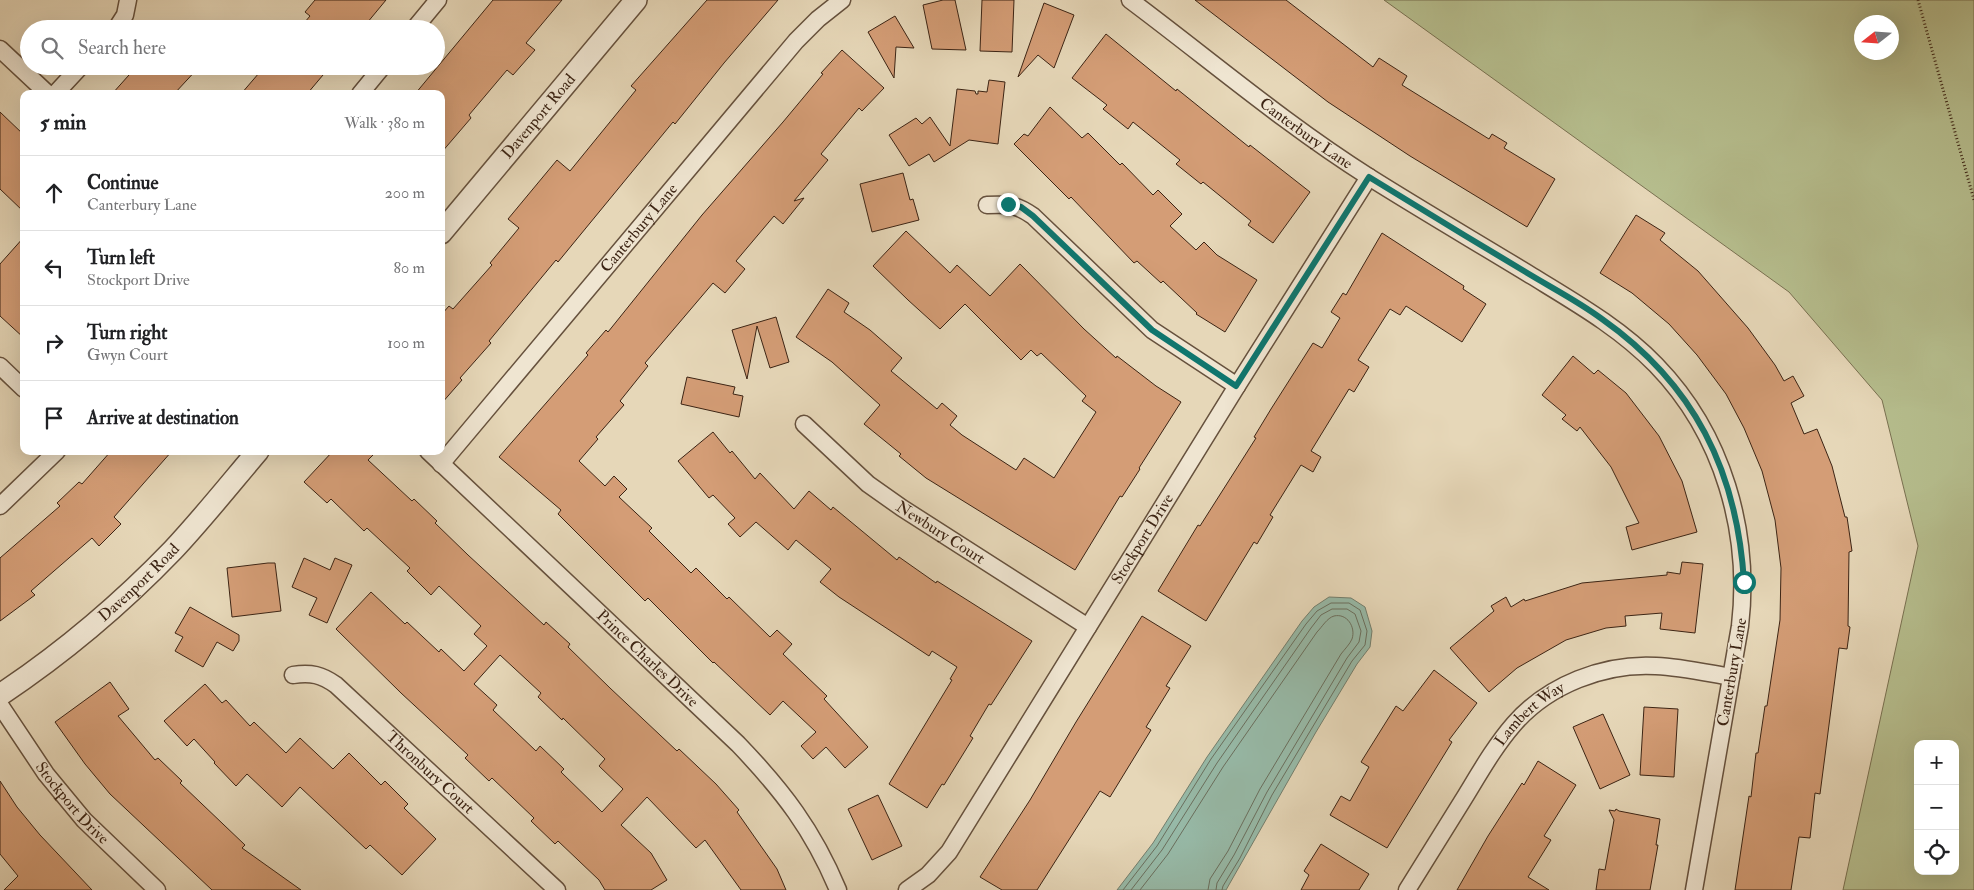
<!DOCTYPE html>
<meta charset="utf-8">
<style>
:root{--surface:#fff;--page:#f2f2f2;--text:#202124;--muted:#757577;--line:#e0e0e0}
body{margin:0;font-family:"IM FELL Double Pica",serif;background:var(--page);color:var(--text)}
.controls{position:absolute;right:15px;bottom:15px;display:grid;overflow:hidden;border-radius:10px;box-shadow:0 5px 20px #0002}
.controls button{width:45px;height:45px;display:grid;place-items:center;padding:0;border:0;border-bottom:1px solid var(--line);background:var(--surface);color:var(--text);font:25px sans-serif}
.compass{position:absolute;left:1854px;top:15px;width:45px;height:45px;border-radius:50%;background:var(--surface);box-shadow:0 5px 20px #0002;rotate:253deg}
.stop{position:absolute;width:15px;height:15px;margin:-11px;border:4px solid #0f766e;border-radius:50%;background:#fff}
.stop.end{background:#0f766e;border-color:#fff;box-shadow:0 1px 5px #0008}
.list{margin:0;padding:0;list-style:none}
h2{display:flex;justify-content:space-between;align-items:center;height:65px;margin:0;padding:0 20px;font-size:21px}
h2 small{font-size:16px;font-weight:400;color:var(--muted)}
.list li{display:grid;grid-template-columns:32px 1fr auto;gap:15px;align-items:center;box-sizing:border-box;height:75px;padding:0 20px;border-top:1px solid var(--line)}
.list b{display:block;font-size:19px;white-space:nowrap}
.list p{margin:0;font-size:16px;white-space:nowrap;color:var(--muted)}
.list em{font-size:16px;font-style:normal;color:var(--muted)}
.icon{flex:none;width:28px;height:28px;fill:none;stroke:currentColor;stroke-width:2;stroke-linecap:round;stroke-linejoin:round}
.map{position:relative;flex:none;width:1974px;height:890px;overflow:hidden}
.search{position:absolute;background:var(--surface);box-shadow:0 5px 20px #0002;left:20px;top:20px;width:425px;height:55px;display:flex;align-items:center;gap:12px;box-sizing:border-box;padding:0 18px;border-radius:28px;color:var(--muted);font-size:19px}
.panel{position:absolute;background:var(--surface);box-shadow:0 5px 20px #0002;left:20px;top:90px;width:425px;height:365px;border-radius:10px}
.map>svg:first-child{display:block}
.green{fill:#b6be8e;stroke:#797151;fill-rule:evenodd}
.water{fill:#97baa8;stroke:#737e6d}
.lines{fill:none;stroke-linecap:round;stroke-linejoin:round}
.shore{stroke:#6a6f5e;stroke-width:1}
.building{fill:#d49d76;stroke:#3c2414;fill-rule:evenodd}
.minor-casing{stroke:#66513d;stroke-width:19}
.tertiary-casing{stroke:#66513d;stroke-width:24}
.path{stroke:#3c2414;stroke-width:3;stroke-dasharray:1 2.5;stroke-linecap:butt}
.minor{stroke:#efe5d1;stroke-width:16}
.tertiary{stroke:#efe5d1;stroke-width:21}
.route{stroke:#0f766e;stroke-width:6}
.labels{text-anchor:middle;dominant-baseline:central;stroke-width:4;stroke-linejoin:round;paint-order:stroke}
.street-label{font-size:16px;fill:#3c2414;stroke:#efe5d1}
</style>
<div class="map">
<svg width="1974" height="890" viewBox="0 0 1974 890">
<rect width="100%" height="100%" fill="#e6d7b8"/>
<filter id="stains"><feTurbulence type="fractalNoise" baseFrequency=".004" numOctaves="4"/><feColorMatrix values="0 0 0 0 .2 0 0 0 0 .09 0 0 0 0 .02 0 0 0 .5 -.17"/></filter>
<radialGradient id="worn" r=".72"><stop offset=".6" stop-color="#630" stop-opacity="0"/><stop offset="1" stop-color="#630" stop-opacity=".3"/></radialGradient>
<path class="green" d="M1384,0H1974V890H1843L1918,546L1882,400L1789,292ZM1862,22H1892V52H1862ZM1918,744H1955V871H1918Z"/>
<path class="water" d="M1329,597L1351,598L1365,607L1372,631L1370,647L1357,664L1316,732L1226,890H1117L1153,843L1207,757L1302,621L1314,607Z"/>
<g class="lines">
<path class="shore" d="M1123,890L1157,846L1211,759L1306,624L1317,611L1331,603H1349L1360,610L1367,631L1365,645L1352,661L1272,795L1240,858L1223,886L1222,890
M1131,890L1162,850L1217,763L1311,628L1321,615L1332,609H1347L1355,614L1361,631L1359,642L1347,658L1267,792L1234,855L1217,883L1216,890
M1140,890L1168,854L1223,767L1317,632C1322,627 1327,618 1334,616C1347,613 1356,627 1352,639C1350,644 1344,650 1341,654L1260,789L1228,851L1210,879L1208,890"/>
</g>
<path class="building" d="M315,0H386L362,29H299L310,16L305,12Z
M493,0H562L526,43L535,50L513,75L507,70L469,115L471,118L441,153V94H415Z
M707,0H778L724,63L675,124L673,122L558,262L556,260L489,341L491,343L460,378L462,380L441,404V315L449,306L453,309L492,265L490,263L519,228L508,219L557,160L570,171L636,90L631,86Z
M943,0H955L966,50L932,49L923,5Z
M982,0H1014L1012,52L980,51Z
M1195,0H1286L1373,67L1379,58L1407,76L1402,85L1489,139L1492,134L1507,143L1504,148L1555,179L1527,227L1410,156L1328,102Z
M1044,3L1074,15L1054,68L1038,55L1018,77Z
M895,16L914,48L896,47L894,78L868,32Z
M1106,34L1176,91L1177,89L1249,147L1250,145L1310,192L1273,243L1248,225L1251,221L1203,182L1201,184L1176,164L1180,160L1133,122L1128,129L1103,109L1107,105L1072,78Z
M842,50L884,88L862,111L859,108L821,154L828,160L794,201L804,198L783,224L774,216L736,261L745,269L725,293L713,283L645,363L648,366L620,401L624,405L596,437L598,439L579,461L605,486L614,476L627,489L619,497L652,528L649,531L691,573L696,568L727,599L729,597L770,637L777,630L792,644L783,654L827,696L824,699L868,747L845,768L826,747L813,759L801,746L816,732L783,701L770,715L714,662L713,663L648,598L645,601L558,514L561,510L499,457L588,355L586,353L606,330L608,332L702,215L783,122L823,74L821,73Z
M137,66H200L174,94H112Z
M265,66H314L323,75L307,94H241Z
M989,80L1005,82L998,144L969,140L934,162L929,154L909,166L889,135L916,118L922,124L930,117L950,146L957,89L975,91L976,94H978V91L987,92Z
M1050,107L1082,138L1088,133L1120,165L1122,163L1153,195L1158,190L1182,214L1170,226L1196,250L1204,242L1217,255L1257,280L1225,332L1196,314L1197,313L1163,281L1161,283L1137,261L1134,263L1071,197L1069,199L1014,144L1024,134L1028,136Z
M0,112L24,135V212L0,189Z
M903,173L910,200L913,199L919,220L872,232L860,184Z
M1636,215L1665,233L1660,240L1698,271L1748,328L1775,365L1784,381L1793,376L1804,396L1791,403L1804,434L1817,429L1832,466L1845,517H1847L1852,551L1849,552L1848,626L1850,627L1847,649L1839,648L1820,794L1815,793L1810,838L1799,837L1791,890H1735L1749,796L1751,797L1756,753H1758L1765,706H1767L1780,620L1781,568L1775,520L1762,471L1744,428L1726,394L1697,355L1669,324L1632,293L1600,273Z
M906,231L950,273L957,265L990,296L1020,264L1084,329L1116,358L1117,356L1156,386L1181,402L1139,468L1140,469L1122,497L1120,496L1075,570L926,478L899,456L901,454L864,424L880,405L832,362L796,337L828,289L849,303L844,312L870,330L902,358L891,371L937,409L942,403L957,416L950,425L962,435L1016,470L1024,458L1054,478L1096,412L1082,401L1086,396L1041,353L1037,356L1031,350L1021,360L965,304L940,329L908,300L873,266Z
M1382,233L1464,286L1463,289L1486,304L1462,342L1406,306L1400,315L1390,309L1358,360L1369,367L1354,392L1349,389L1311,451L1321,457L1313,472L1301,465L1270,515L1273,517L1257,544L1254,542L1206,621L1158,591L1198,525L1200,526L1256,438L1254,437L1271,409L1313,343L1322,348L1340,318L1331,312L1343,293L1346,295Z
M24,237V338L0,316V264Z
M776,317L789,362L770,368L757,326L747,379L732,330Z
M1573,356L1594,374L1598,370L1626,393L1659,436L1682,481L1697,532L1632,550L1626,527L1639,523L1611,467L1580,427L1577,431L1562,419L1566,415L1542,395Z
M687,377L735,387L733,394L743,396L739,417L681,404Z
M713,432L730,453L732,451L755,479L760,473L794,509L809,491L831,510L833,507L897,560L899,557L936,583L937,581L1032,641L991,705L989,704L970,736L973,738L944,785L942,784L927,808L889,784L952,680L950,679L957,667L932,651L929,656L839,597L820,582L831,569L796,540L788,550L756,522L740,537L728,524L735,518L713,495L709,498L678,461Z
M111,451H172L114,517L121,524L99,546L92,538L31,591L35,595L0,621V558L60,506L57,503L79,482L82,484Z
M333,451H377L368,460L412,501L414,499L437,521L435,523L468,555L544,625L546,622L570,644L568,647L610,688L677,751L679,749L716,784L739,810L737,812L777,869L786,890H741L705,840L696,848L647,797L621,825L651,853L667,880L651,890H605L599,880L558,841L555,844L531,821L534,818L492,778L489,781L465,758L468,755L401,693L336,629L371,592L405,624L407,622L439,652L441,649L464,671L487,646L474,634L481,626L439,586L431,595L407,571L410,568L367,528L364,531L331,499L327,503L304,482ZM500,655L541,693L538,697L562,720L563,718L605,759L599,766L623,789L602,812L561,772L564,769L540,746L536,751L493,710L497,705L474,684Z
M304,558L330,570L335,558L352,565L327,623L309,615L317,598L292,587Z
M1682,562L1703,564L1695,633L1660,629L1662,613L1625,616L1626,626L1606,628L1566,640L1517,668L1489,692L1450,648L1494,611L1491,606L1506,597L1511,607L1524,599L1525,601L1582,583L1667,575V572L1680,574Z
M268,563H275L281,611L232,617L227,568Z
M190,607L239,635V641L233,651L217,642L203,667L175,651L183,637L175,633Z
M1142,616L1191,646L1166,686L1170,688L1146,727L1151,730L1110,797L1100,791L1037,890H1002L980,877L1030,800L1076,722Z
M1434,670L1477,703L1449,740L1452,742L1387,848L1330,815L1341,796L1350,801L1369,767L1361,762L1396,706L1403,711Z
M110,682L129,709L118,716L155,760L158,758L182,781L180,783L245,845L242,848L301,890H212L110,794L85,764L55,722Z
M205,684L222,703L226,700L250,726L254,722L286,753L300,738L333,769L349,753L381,785L385,781L408,804L404,808L436,839L402,875L370,845L366,849L300,787L282,807L247,774L236,786L214,763L215,762L194,739L187,746L164,721Z
M1644,707L1678,709L1674,777L1640,775Z
M1603,714L1630,775L1600,789L1573,727Z
M1538,761L1576,785L1544,836L1551,840L1528,877L1549,890H1457L1488,836L1522,783L1524,785Z
M0,781L17,807L40,835L92,890H4L18,876L0,854Z
M878,795L902,846L872,860L848,809Z
M1616,809L1619,811L1660,819L1656,845H1658L1650,890H1596L1599,869L1605,870L1614,820L1609,810L1615,811Z
M1321,844L1369,874L1359,890H1301L1309,875L1304,871Z"/>
<g class="lines">
<g class="minor-casing">
<g id="minor">
<path id="s1" d="M1130,0C1209,59 1285,124 1369,177C1423,211 1478,243 1532,276C1576,303 1620,328 1656,365C1723,434 1751,532 1740,626L1694,890"/>
<path d="M116,29L125,15L128,0"/>
<path d="M414,29L438,0"/>
<path d="M0,49L48,94"/>
<path d="M55,94L81,66"/>
<path d="M360,94L383,66"/>
<path d="M987,205C1008,204 1016,204 1033,216L1152,330L1237,386"/>
<path d="M0,366L24,389"/>
<path id="s2" d="M804,424L868,484L902,508L1088,627"/>
<path id="s3" d="M428,451L738,744C783,791 813,830 838,890"/>
<path id="s4" d="M441,464L796,41L818,19L842,0"/>
<path d="M0,506L57,451"/>
<path id="s5" d="M293,675C311,672 322,675 336,685L557,890"/>
<path id="s6" d="M0,705L46,774L84,820L157,890"/>
<path id="s7" d="M907,890L928,875L949,852L1237,386L1369,177"/>
<path id="s8" d="M1407,890C1426,860 1444,830 1463,800C1479,774 1494,747 1514,724C1548,685 1604,663 1656,666C1681,667 1707,673 1731,677"/>
</g>
</g>
<g class="tertiary-casing">
<g id="tertiary">
<path id="s9" d="M441,233L636,0"/>
<path id="s10" d="M0,695C63,653 121,604 173,550C203,518 230,484 258,451"/>
</g>
</g>
<path class="path" d="M1918,0L1974,200"/>
<use href="#minor" class="minor"/>
<use href="#tertiary" class="tertiary"/>
</g>
<g class="lines">
<path class="route" d="M1008,204L1021,207L1033,216L1152,330L1236,386L1369,177C1421,209 1472,240 1524,271C1550,287 1578,301 1602,319C1694,384 1737,470 1744,582"/>
</g>
<g class="labels">
<g class="street-label">
<text stroke="none"><textPath href="#s9" startOffset="152">Davenport Road</textPath></text>
<text stroke="none"><textPath href="#s1" startOffset="221">Canterbury Lane</textPath></text>
<text stroke="none"><textPath href="#s4" startOffset="308">Canterbury Lane</textPath></text>
<text stroke="none"><textPath href="#s2" startOffset="175">Newbury Court</textPath></text>
<text stroke="none"><textPath href="#s7" startOffset="425">Stockport Drive</textPath></text>
<text stroke="none"><textPath href="#s10" startOffset="179">Davenport Road</textPath></text>
<text stroke="none"><textPath href="#s3" startOffset="302">Prince Charles Drive</textPath></text>
<text transform="translate(1732 672) rotate(-80)">Canterbury Lane</text>
<text stroke="none"><textPath href="#s8" startOffset="216">Lambert Way</textPath></text>
<text stroke="none"><textPath href="#s5" startOffset="174">Thronbury Court</textPath></text>
<text stroke="none"><textPath href="#s6" startOffset="122">Stockport Drive</textPath></text>
</g>
</g>
<rect width="100%" height="100%" filter="url(#stains)"/>
<rect width="100%" height="100%" fill="url(#worn)"/>
</svg>
<div class="controls">
<button>+</button>
<button>−</button>
<button><svg class="icon" aria-label="locate" viewBox="0 0 24 24"><circle cx="12" cy="12" r="6"/><path d="M12 2v4M12 18v4M2 12h4M18 12h4"/></svg></button>
</div>
<svg class="compass" viewBox="-18 -18 36 36"><path d="M0-13l5 13h-10z" fill="#e53935"/><path d="M0 13l5-13h-10z" fill="#757577"/></svg>
<div class="stop" style="left:1744px;top:582px"></div>
<div class="stop end" style="left:1008px;top:204px"></div>
<div class="search"><svg class="icon" aria-label="search" viewBox="0 0 24 24"><circle cx="10" cy="10" r="6"/><path d="M15 15l6 6"/></svg>Search here</div>
<section class="panel">
<h2>5 min<small>Walk · 380 m</small></h2>
<ul class="list">
<li><svg class="icon" aria-label="ahead" viewBox="0 0 24 24"><path d="M12 20V5M6 11l6-6 6 6"/></svg><div><b>Continue</b><p>Canterbury Lane</p></div><em>200 m</em></li>
<li><svg class="icon" aria-label="left" viewBox="0 0 24 24"><path d="M17 20v-9H6M10 6l-5 5 5 5"/></svg><div><b>Turn left</b><p>Stockport Drive</p></div><em>80 m</em></li>
<li><svg class="icon" aria-label="right" viewBox="0 0 24 24"><path d="M7 20v-9h11M14 6l5 5-5 5"/></svg><div><b>Turn right</b><p>Gwyn Court</p></div><em>100 m</em></li>
<li><svg class="icon" aria-label="arrive" viewBox="0 0 24 24"><path d="M6 21V4h12l-3 4 3 4H6"/></svg><div><b>Arrive at destination</b></div></li>
</ul>
</section>
</div>
